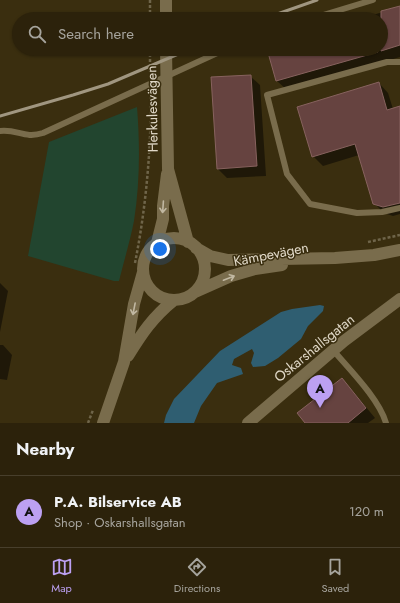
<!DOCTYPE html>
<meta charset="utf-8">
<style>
:root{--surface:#2c220b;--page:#342a14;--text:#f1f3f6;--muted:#a6a49d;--line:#483f2c;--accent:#bca0f2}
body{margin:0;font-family:Jost,sans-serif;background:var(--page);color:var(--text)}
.you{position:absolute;left:160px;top:249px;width:14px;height:14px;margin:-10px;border:3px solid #fff;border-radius:50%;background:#1a73e8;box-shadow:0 0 0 6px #1a73e833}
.badge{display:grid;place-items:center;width:26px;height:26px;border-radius:50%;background:var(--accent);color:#111;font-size:13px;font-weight:700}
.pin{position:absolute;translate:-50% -33px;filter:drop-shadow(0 1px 2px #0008)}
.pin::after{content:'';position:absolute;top:21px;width:14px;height:12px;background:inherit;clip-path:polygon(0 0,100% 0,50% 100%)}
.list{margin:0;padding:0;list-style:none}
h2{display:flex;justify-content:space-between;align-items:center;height:52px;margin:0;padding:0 16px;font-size:17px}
h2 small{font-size:13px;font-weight:400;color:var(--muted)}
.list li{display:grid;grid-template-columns:26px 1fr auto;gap:12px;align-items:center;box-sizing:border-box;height:72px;padding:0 16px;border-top:1px solid var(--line)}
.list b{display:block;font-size:15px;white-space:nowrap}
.list p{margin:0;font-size:13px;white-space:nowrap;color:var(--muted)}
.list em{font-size:13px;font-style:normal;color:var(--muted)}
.icon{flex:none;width:22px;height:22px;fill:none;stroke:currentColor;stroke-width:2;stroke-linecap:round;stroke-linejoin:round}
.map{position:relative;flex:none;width:400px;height:423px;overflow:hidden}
.search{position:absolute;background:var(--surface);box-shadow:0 1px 3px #0004;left:12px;right:12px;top:12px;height:44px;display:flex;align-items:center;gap:10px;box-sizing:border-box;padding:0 14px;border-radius:22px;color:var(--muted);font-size:15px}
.sheet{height:124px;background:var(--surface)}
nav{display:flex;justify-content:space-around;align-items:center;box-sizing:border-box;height:56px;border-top:1px solid var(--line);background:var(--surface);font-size:11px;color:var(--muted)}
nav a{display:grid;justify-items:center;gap:2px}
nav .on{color:var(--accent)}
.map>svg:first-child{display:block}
.green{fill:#22452f}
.water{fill:#2f5e71}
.shadow{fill:#0007}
.building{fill:#664340;stroke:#87625e}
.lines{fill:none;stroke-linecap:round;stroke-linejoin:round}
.path{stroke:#6f654a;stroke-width:2.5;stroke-dasharray:3 2;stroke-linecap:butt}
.lane{stroke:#796c4c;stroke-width:6}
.street{stroke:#796c4c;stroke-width:12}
.secondary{stroke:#796c4c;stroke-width:12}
.rail{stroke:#a09680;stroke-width:3}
.oneway{stroke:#c1b8a2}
.labels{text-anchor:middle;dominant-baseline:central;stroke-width:3;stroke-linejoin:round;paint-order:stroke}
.street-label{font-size:14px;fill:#e0d8c7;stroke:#3a2e0f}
</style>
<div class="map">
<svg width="400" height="423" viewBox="0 0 400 423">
<rect width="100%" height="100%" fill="#3a2e0f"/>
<path class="green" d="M137,107C140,144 140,183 134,221C130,241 124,261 119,281H114L28,256L49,142Z"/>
<path class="water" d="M320,305L324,306L323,311L308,326L301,339L278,358L265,366L253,367L251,363L254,353L252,349L234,359L232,365L241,368L243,374L217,383L201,406L194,423H164L166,415L174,399L220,351L281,312L292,309Z"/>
<path class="shadow" d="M400,7V57L287,90L277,81L268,49H381V19H359Z
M250,76L260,85L266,176L227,178L218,169Z
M379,83L388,93L393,109L400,107V214L393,216L384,213L374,203L359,155L323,166L313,156Z
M0,283L8,291L0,332Z
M0,345H3L12,355L7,380L0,379Z
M342,379L351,389L375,418L368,423H306Z"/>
<path class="building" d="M400,6V45L381,51V11Z
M267,49H378V52L276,81Z
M251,75L257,166L217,169L211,77Z
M379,82L387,110L400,106V203L383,207L373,204L355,144L312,157L297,107Z
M342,378L366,408L348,423H305L297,413Z"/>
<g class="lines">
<path class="path" d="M150,0V19
M150,49V74
M368,242L400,235
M135,263C146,208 151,150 151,93
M88,423L93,410"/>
<path class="lane" d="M310,19L373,0
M400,62H387L267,95L287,174L310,204L357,213L382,212L400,208
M0,131C18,129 24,139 43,133L226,49
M333,350C350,370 379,399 386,423"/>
<path class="street" d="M248,423L344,341L400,299"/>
<path class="secondary" d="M166,0V19
M166,49L168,169L188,242
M143 269a31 31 0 1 1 62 0a31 31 0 1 1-62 0Z
M157,243L163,219V206L167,174
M196,248L210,256L228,260L335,258L374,255L400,250
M195,292L231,276L255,269L282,265
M128,356C142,333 153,317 174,300
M103,423L124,362L134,304L143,272"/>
<path class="rail" d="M263,19L317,0
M0,116L73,95L108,84L190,49"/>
</g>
<defs><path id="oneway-shaft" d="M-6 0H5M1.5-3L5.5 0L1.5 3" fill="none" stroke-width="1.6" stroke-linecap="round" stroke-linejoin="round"/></defs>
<g class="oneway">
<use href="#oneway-shaft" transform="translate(163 207) rotate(94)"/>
<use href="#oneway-shaft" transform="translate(229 278) rotate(-21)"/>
<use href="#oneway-shaft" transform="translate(134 309) rotate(101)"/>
</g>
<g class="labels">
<g class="street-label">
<text transform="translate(152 109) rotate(-91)">Herkulesvägen</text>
<text transform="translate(271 254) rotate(-11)">Kämpevägen</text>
<text transform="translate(314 348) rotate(-39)">Oskarshallsgatan</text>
</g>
</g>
</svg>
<div class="you"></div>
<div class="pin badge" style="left:320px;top:408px">A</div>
<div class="search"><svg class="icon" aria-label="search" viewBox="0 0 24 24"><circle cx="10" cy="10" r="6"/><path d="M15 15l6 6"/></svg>Search here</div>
</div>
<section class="sheet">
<h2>Nearby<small></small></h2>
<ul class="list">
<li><span class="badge">A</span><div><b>P.A. Bilservice AB</b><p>Shop · Oskarshallsgatan</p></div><em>120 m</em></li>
</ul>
</section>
<nav>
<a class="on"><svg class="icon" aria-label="map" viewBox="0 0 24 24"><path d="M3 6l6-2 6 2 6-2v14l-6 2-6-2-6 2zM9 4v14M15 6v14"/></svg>Map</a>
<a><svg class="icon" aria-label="directions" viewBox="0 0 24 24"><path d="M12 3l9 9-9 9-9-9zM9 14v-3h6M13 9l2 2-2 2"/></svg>Directions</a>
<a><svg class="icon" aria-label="saved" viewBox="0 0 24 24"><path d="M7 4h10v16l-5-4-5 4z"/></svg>Saved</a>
</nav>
